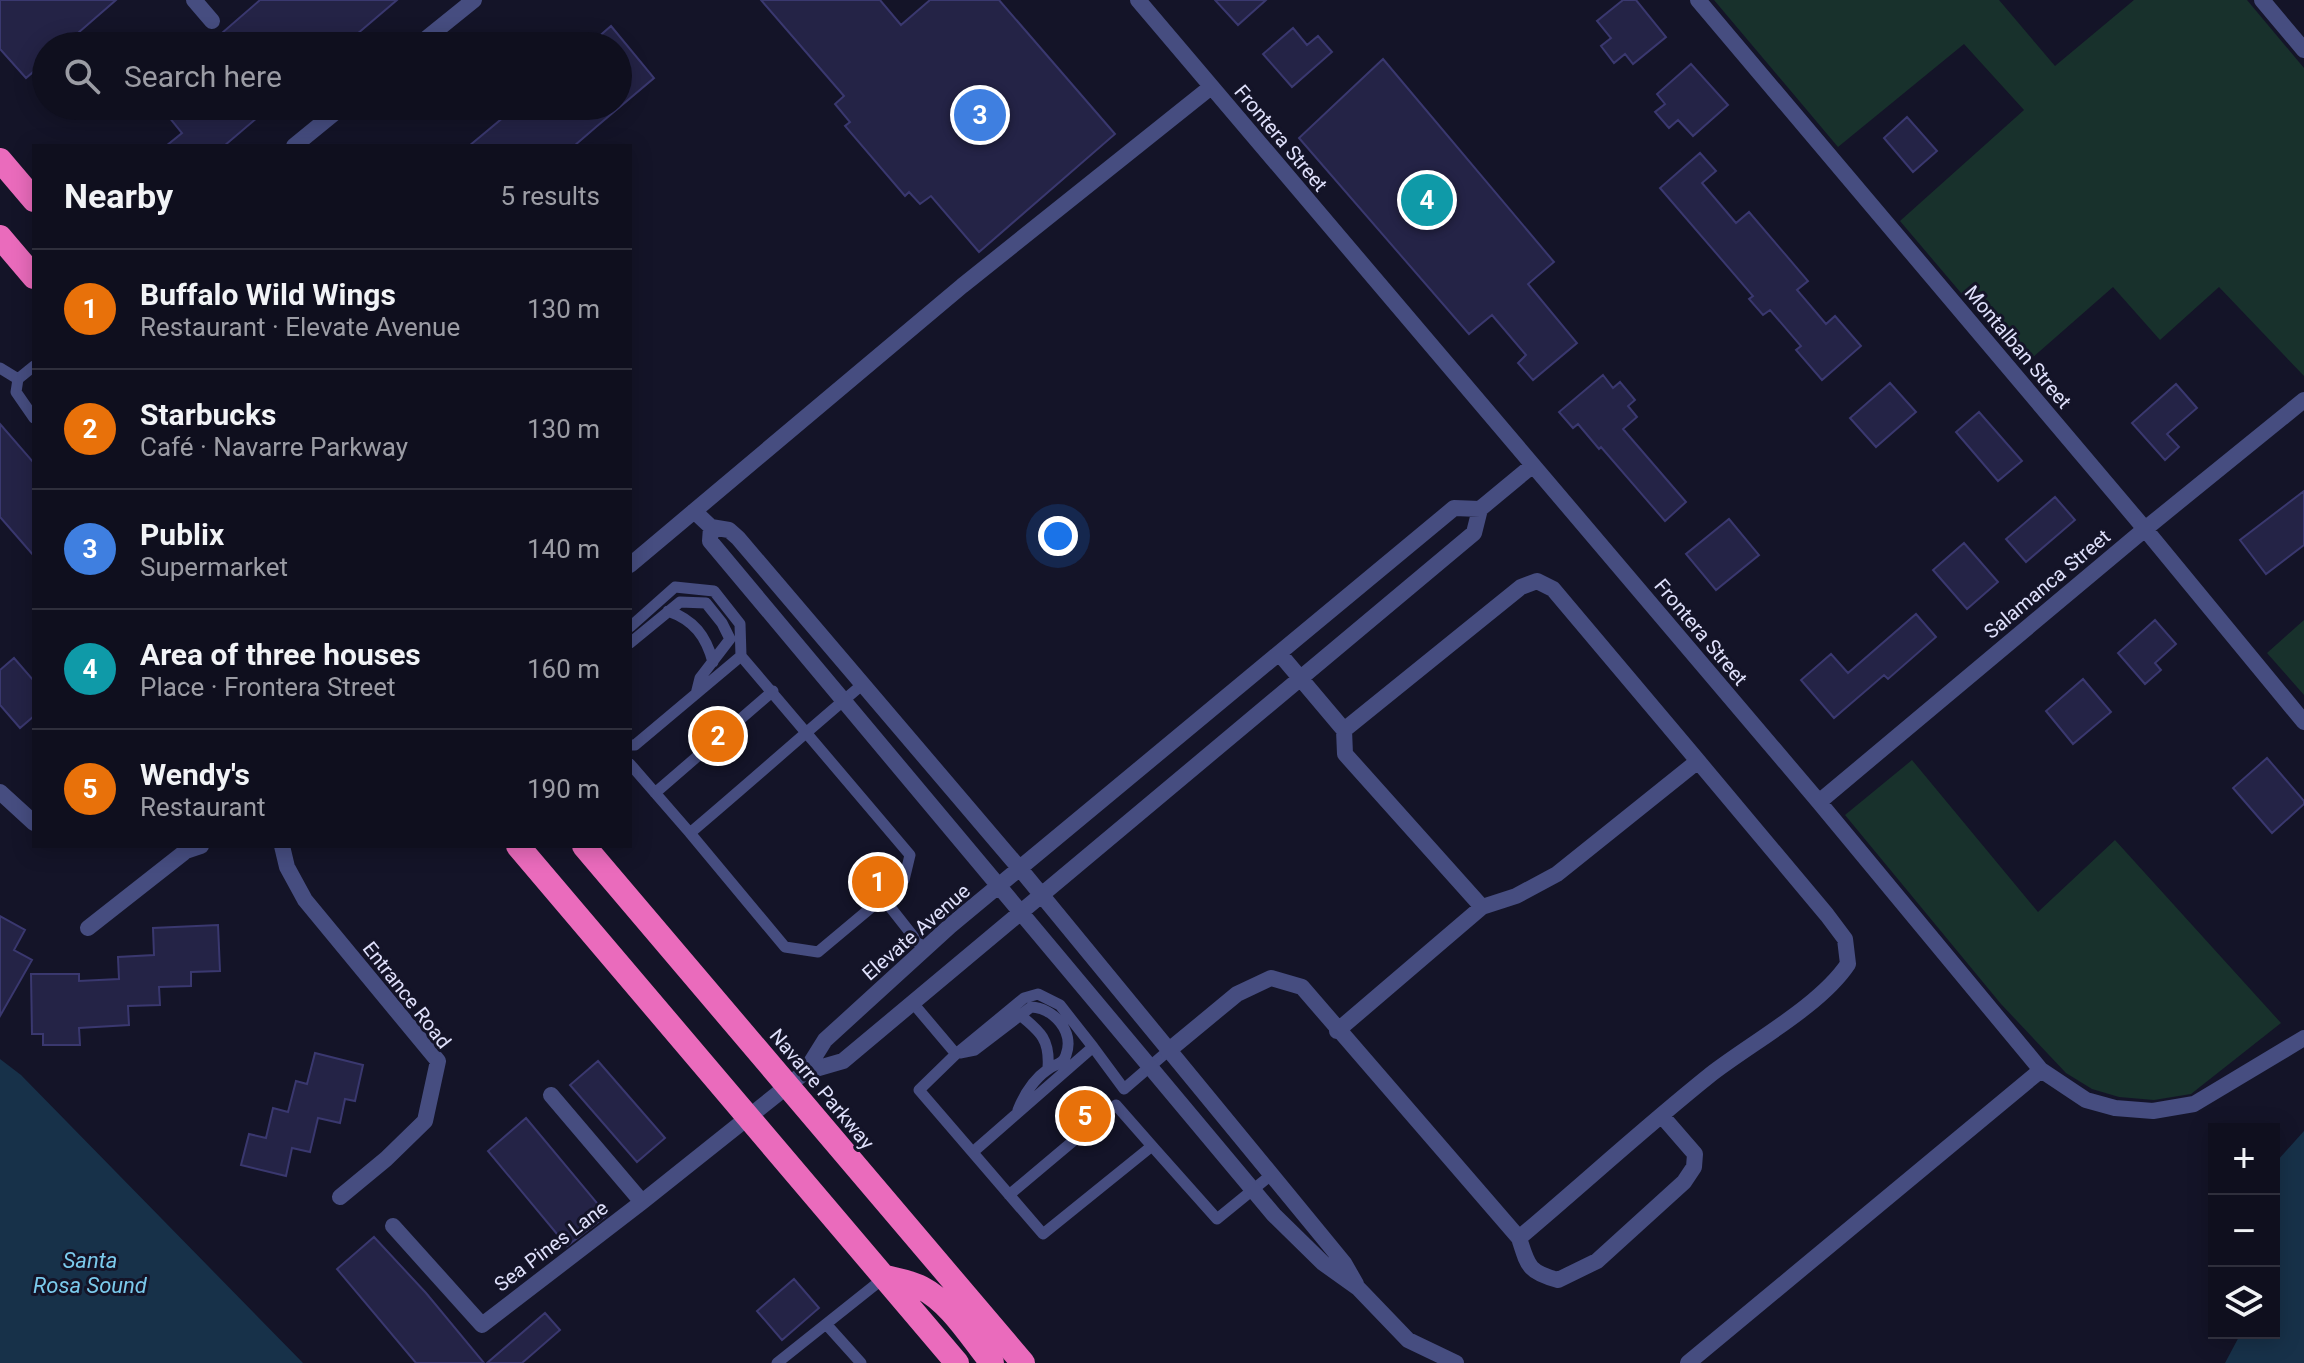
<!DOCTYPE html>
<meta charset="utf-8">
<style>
:root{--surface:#0f0f1e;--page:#1d1d2b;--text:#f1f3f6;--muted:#9b9ca4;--line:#2f2f3c;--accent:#25e0d6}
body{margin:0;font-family:Roboto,sans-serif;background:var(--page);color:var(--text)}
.controls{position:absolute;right:24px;bottom:24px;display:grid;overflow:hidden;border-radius:0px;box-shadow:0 4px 20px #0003}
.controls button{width:72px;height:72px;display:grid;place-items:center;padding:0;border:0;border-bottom:2px solid var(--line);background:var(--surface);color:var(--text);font:40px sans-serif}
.you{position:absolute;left:1058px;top:536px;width:28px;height:28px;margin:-20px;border:6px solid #fff;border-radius:50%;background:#1a73e8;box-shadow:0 0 0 12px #1a73e833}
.badge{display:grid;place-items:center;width:52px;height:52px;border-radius:50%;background:var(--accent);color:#fff;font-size:26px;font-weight:700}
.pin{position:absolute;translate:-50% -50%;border:4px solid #fff;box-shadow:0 2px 8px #0006}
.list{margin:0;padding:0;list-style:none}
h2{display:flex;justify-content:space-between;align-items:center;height:104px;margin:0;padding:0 32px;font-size:34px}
h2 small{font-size:26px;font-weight:400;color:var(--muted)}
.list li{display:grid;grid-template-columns:52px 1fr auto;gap:24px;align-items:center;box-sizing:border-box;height:120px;padding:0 32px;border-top:2px solid var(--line)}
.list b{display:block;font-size:30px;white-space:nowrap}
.list p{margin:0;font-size:26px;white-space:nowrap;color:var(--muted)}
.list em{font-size:26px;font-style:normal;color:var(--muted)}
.icon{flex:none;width:44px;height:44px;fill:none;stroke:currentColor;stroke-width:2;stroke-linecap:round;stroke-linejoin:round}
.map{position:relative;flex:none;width:2304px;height:1363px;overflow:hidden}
.search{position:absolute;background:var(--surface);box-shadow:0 4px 20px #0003;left:32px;top:32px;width:600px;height:88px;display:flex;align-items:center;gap:20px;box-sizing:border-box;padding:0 28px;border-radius:44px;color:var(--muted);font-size:30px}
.panel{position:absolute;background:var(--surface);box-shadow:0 4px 20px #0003;left:32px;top:144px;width:600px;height:704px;border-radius:0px}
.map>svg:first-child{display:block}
.green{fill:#18312c}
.water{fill:#173149}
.building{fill:#242346;stroke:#3a386f;stroke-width:2}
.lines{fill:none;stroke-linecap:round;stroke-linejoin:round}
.lane{stroke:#464d80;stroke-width:11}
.street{stroke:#464d80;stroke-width:16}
.highway{stroke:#ea6bbc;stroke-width:24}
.labels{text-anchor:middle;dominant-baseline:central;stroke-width:6;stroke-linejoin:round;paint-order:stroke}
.street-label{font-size:20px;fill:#dfe0fb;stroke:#141428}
.water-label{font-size:22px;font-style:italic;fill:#7bcaec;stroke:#141428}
</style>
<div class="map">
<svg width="2304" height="1363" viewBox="0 0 2304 1363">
<rect width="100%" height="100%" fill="#141428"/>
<path class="green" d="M1714,0H1999L2055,66L2134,0H2247L2304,68V376L2219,287L2160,340L2113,287L2023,366L1900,221L2024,110L1964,44L1838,147Z
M2304,620V695L2267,653Z
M1912,760L2038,912L2115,840L2281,1023L2191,1094L2154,1100L2119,1097L2092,1089L2066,1073L2001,1004L1845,815Z"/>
<path class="water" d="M0,1059L21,1075L303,1363H0Z
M2304,1131V1363H2225L2241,1333H2274V1170L2277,1161Z"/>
<path class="building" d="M0,0H116L63,46H46V61L26,78L0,49Z
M260,0H397L343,46H207Z
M761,0H880L901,25L930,0H999L1115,134L979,252L931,196L920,204L909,192L905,196L845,126L850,122L835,104L844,96Z
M1215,0H1266L1238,25Z
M1623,0H1636L1666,37L1633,64L1625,54L1614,63L1601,46L1611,38L1597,21Z
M611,26L654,78L596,127L574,146H469L517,106H618V46H588Z
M1293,28L1307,45L1318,36L1332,52L1292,87L1263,54Z
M1383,59L1554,262L1528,284L1577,343L1533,380L1518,363L1526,355L1492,315L1469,334L1299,138Z
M1691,64L1728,105L1693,136L1678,120L1669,128L1655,112L1665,104L1657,94Z
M160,106H271L224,146H166L182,133Z
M1907,117L1937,151L1913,172L1884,138Z
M1700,153L1716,171L1702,183L1736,223L1749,212L1808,281L1797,290L1826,324L1835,316L1861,346L1822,380L1796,350L1801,346L1770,310L1763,315L1749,299L1753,296L1660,188Z
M1603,375L1613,388L1620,382L1635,400L1628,406L1637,417L1623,429L1686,502L1665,521L1601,447L1599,449L1578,424L1573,428L1559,412Z
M1890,383L1916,412L1876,447L1850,418Z
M2176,384L2197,408L2167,434L2179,447L2165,460L2132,423Z
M1979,412L2022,461L1998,481L1956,432Z
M0,424L34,463V556L0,517Z
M2304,491V545L2266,574L2240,540Z
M2055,497L2075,520L2026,562L2006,539Z
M1729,519L1759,555L1716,590L1686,554Z
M1964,543L1998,582L1967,609L1933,570Z
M1916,614L1936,637L1888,679L1884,675L1834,718L1801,680L1831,654L1848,673Z
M2155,620L2176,644L2155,663L2161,670L2145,684L2118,653Z
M14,658L34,681V716L20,728L0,705V670Z
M2083,679L2111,712L2073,744L2046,711Z
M2267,758L2304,801V804L2272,833L2233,788Z
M0,916L25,930L14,950L32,960L0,1016Z
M218,925L220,971L191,972V986L159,987L160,1005L128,1006L129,1025L79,1028L80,1045H43V1034H32L31,974H79V981L119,979L118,957L154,955L153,928Z
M315,1053L363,1065L355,1101L345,1099L340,1123L318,1118L310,1152L292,1148L286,1176L241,1165L249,1134L266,1138L273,1108L288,1112L296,1081L307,1084Z
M598,1061L665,1138L637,1162L570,1085Z
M526,1118L607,1215L567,1246L488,1151Z
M374,1237L426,1293L484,1363H416L337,1269Z
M794,1279L819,1308L782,1340L757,1311Z
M545,1313L560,1330L522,1363H487Z"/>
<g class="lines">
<path class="lane" d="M34,366L18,379L16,392L34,418
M0,368L18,379
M668,611C694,620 706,636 713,662
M630,627L675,587L714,591L740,624L741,656L910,855L904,880L818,952L785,947L690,833C748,784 805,733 863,684
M630,643L680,602L706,603L722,623L730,639L700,678L696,694
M630,745H635L741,656
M630,764L690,833
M655,793L773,691
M883,898L924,950
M912,1002L956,1054L919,1090L1043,1234L1152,1146L1116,1105L1009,1195
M1020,1015C1041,1032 1050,1040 1048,1068
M1093,1047L1124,1089L1168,1051
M960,1053L975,1050L1031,1007C1053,1008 1075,1031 1066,1055C1063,1065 1054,1064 1047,1070C1033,1080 1024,1095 1018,1110
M956,1054L1024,998L1038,994L1060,1005L1093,1047L973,1152
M1152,1146L1217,1219L1271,1175
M826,1324L861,1363
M777,1363L885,1277"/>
<path class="street" d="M194,0L212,21
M1138,0L1819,802L2041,1070L2086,1100L2115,1108L2153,1111L2194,1104L2304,1038
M1698,0L2145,529L2304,722
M2262,0L2304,50
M417,46L474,0
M294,146L343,106
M694,511L711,527L729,530L738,538L1021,870L1344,1263L1356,1284
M711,527L710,541L1274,1215L1323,1263L1358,1288L1408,1340L1456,1363
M630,565L962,286L1211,87
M1279,653L1344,730L1521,587L1537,581L1553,589L1698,761L1557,874L1516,896L1482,907L1337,1031
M1344,730L1345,754L1482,907
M0,792L34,823
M1819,802L2145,529L2304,400
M282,846L287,867L305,900L438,1061L425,1121L386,1159L340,1197
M88,928L186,851L201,846
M1168,1051L1237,994L1271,978L1302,987L1519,1238C1528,1266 1528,1272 1558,1280L1597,1261L1684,1182L1694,1167L1695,1154L1662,1116
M805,1072L843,1061L1474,533L1480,509L1533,465
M551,1095L642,1202
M393,1226L482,1325L642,1202L805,1072L825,1040L950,926L1454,508L1480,509
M1519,1238C1583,1184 1645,1127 1710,1075C1751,1043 1820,1006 1848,964L1845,939L1827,915L1698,761
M1688,1363L2041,1070"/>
<path class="highway" d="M0,160L34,200
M0,237L34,277
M518,846L957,1363
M584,846L1023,1363
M885,1277C897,1280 911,1282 922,1288C951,1303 972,1339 992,1363"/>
</g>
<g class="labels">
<g class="street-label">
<text transform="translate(1281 138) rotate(50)">Frontera Street</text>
<text transform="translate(2018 347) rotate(50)">Montalban Street</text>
<text transform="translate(2047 584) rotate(-40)">Salamanca Street</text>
<text transform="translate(1701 632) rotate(50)">Frontera Street</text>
<text transform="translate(916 932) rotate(-41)">Elevate Avenue</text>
<text transform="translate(407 995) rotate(52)">Entrance Road</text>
<text transform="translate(822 1089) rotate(50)">Navarre Parkway</text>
<text transform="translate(551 1246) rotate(-37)">Sea Pines Lane</text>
</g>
<g class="water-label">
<text x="90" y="1260">Santa<tspan x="90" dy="25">Rosa Sound</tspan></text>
</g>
</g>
</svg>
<div class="controls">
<button>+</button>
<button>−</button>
<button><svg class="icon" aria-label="layers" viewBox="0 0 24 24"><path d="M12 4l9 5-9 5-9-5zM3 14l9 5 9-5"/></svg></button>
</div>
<div class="you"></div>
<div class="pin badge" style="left:878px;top:882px;background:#e8710a">1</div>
<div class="pin badge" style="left:718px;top:736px;background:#e8710a">2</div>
<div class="pin badge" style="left:980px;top:115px;background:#3f7fe0">3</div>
<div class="pin badge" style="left:1427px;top:200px;background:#0f9aa8">4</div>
<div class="pin badge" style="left:1085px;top:1116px;background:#e8710a">5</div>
<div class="search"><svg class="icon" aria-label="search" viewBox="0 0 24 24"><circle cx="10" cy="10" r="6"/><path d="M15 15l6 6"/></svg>Search here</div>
<section class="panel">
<h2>Nearby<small>5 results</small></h2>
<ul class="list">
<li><span class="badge" style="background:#e8710a">1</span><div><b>Buffalo Wild Wings</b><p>Restaurant · Elevate Avenue</p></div><em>130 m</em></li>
<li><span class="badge" style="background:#e8710a">2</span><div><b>Starbucks</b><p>Café · Navarre Parkway</p></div><em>130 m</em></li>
<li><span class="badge" style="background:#3f7fe0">3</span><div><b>Publix</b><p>Supermarket</p></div><em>140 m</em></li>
<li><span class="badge" style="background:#0f9aa8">4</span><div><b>Area of three houses</b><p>Place · Frontera Street</p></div><em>160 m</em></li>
<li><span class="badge" style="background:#e8710a">5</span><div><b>Wendy's</b><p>Restaurant</p></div><em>190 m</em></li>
</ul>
</section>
</div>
